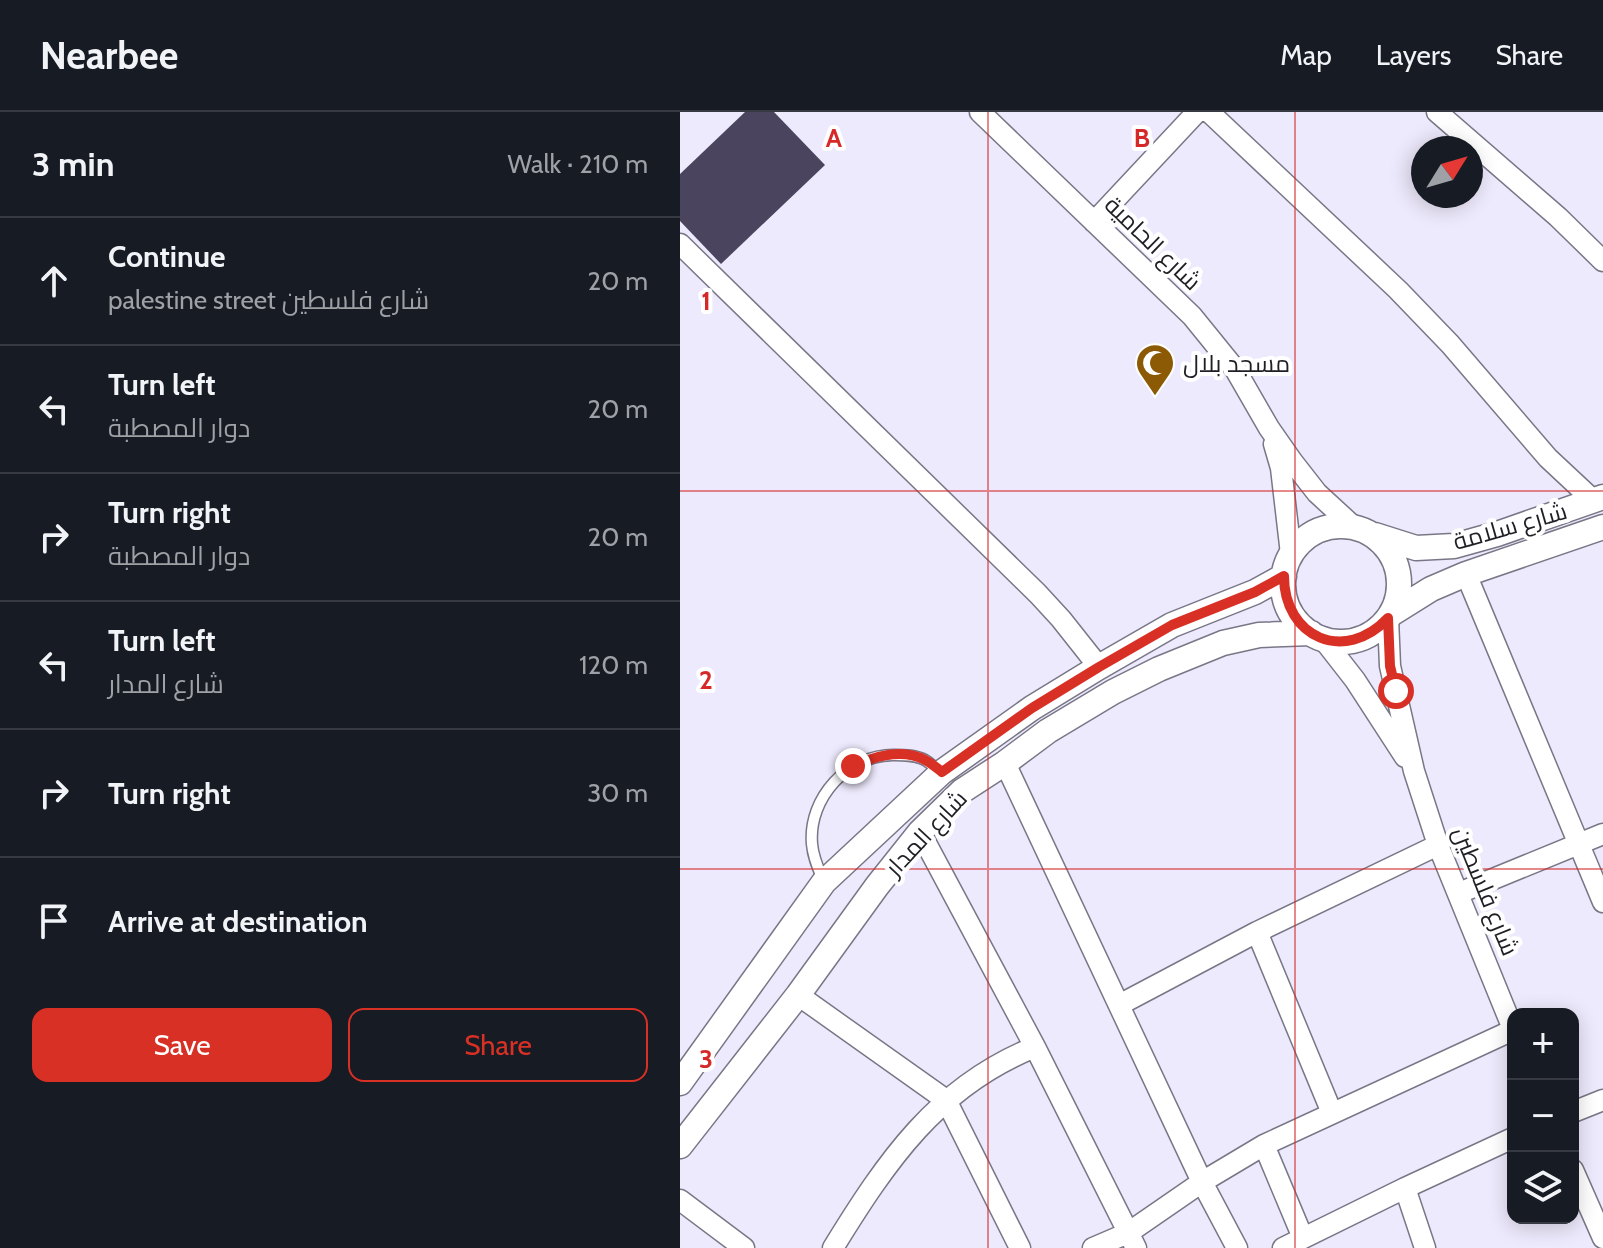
<!DOCTYPE html>
<meta charset="utf-8">
<style>
:root{--surface:#171b24;--page:#20242c;--text:#f1f3f6;--muted:#9ea1a6;--line:#363941;--accent:#d93025}
body{margin:0;font-family:Cabin,Cairo,sans-serif;background:var(--page);color:var(--text)}
.controls{position:absolute;right:24px;bottom:24px;display:grid;overflow:hidden;border-radius:16px;box-shadow:0 4px 20px #0003}
.controls button{width:72px;height:72px;display:grid;place-items:center;padding:0;border:0;border-bottom:2px solid var(--line);background:var(--surface);color:var(--text);font:40px sans-serif}
.compass{position:absolute;left:731px;top:24px;width:72px;height:72px;border-radius:50%;background:var(--surface);box-shadow:0 4px 20px #0003;rotate:53deg}
.stop{position:absolute;width:24px;height:24px;margin:-18px;border:6px solid #d93025;border-radius:50%;background:#fff}
.stop.end{background:#d93025;border-color:#fff;box-shadow:0 2px 8px #0008}
.list{margin:0;padding:0;list-style:none}
h2{display:flex;justify-content:space-between;align-items:center;height:104px;margin:0;padding:0 32px;font-size:34px}
h2 small{font-size:26px;font-weight:400;color:var(--muted)}
.list li{display:grid;grid-template-columns:52px 1fr auto;gap:24px;align-items:center;box-sizing:border-box;height:128px;padding:0 32px;border-top:2px solid var(--line)}
.list b{display:block;font-size:30px;white-space:nowrap}
.list p{margin:0;font-size:26px;white-space:nowrap;color:var(--muted)}
.list em{font-size:26px;font-style:normal;color:var(--muted)}
.actions{display:flex;gap:16px;padding:24px 32px}
.actions a{flex:1;padding:18px 0;border:2px solid var(--accent);border-radius:16px;text-align:center;font-size:28px;color:var(--accent)}
.actions .main{background:var(--accent);color:#fff}
.icon{flex:none;width:44px;height:44px;fill:none;stroke:currentColor;stroke-width:2;stroke-linecap:round;stroke-linejoin:round}
.map{position:relative;flex:none;width:923px;height:1136px;overflow:hidden}
header{display:flex;align-items:center;gap:48px;box-sizing:border-box;height:112px;padding:0 40px;background:var(--surface);border-bottom:2px solid var(--line)}
header strong{font-size:38px}
nav{display:flex;gap:44px;margin-inline-start:auto;font-size:28px}
main{display:flex}
aside{flex:1;background:var(--surface)}
.map>svg:first-child{display:block}
.building{fill:#4a445e}
.lines{fill:none;stroke-linecap:round;stroke-linejoin:round}
.service-casing{stroke:#797686;stroke-width:13}
.minor-casing{stroke:#797686;stroke-width:23}
.tertiary-casing{stroke:#797686;stroke-width:27}
.service{stroke:#fff;stroke-width:10}
.minor{stroke:#fff;stroke-width:20}
.tertiary{stroke:#fff;stroke-width:24}
.route{stroke:#d93025;stroke-width:10}
.grid{fill:none;stroke:#d62828;stroke-width:2;stroke-opacity:0.55}
.labels{text-anchor:middle;dominant-baseline:central;stroke-width:8;stroke-linejoin:round;paint-order:stroke}
.street-label{font-size:24px;fill:#1f1e24;stroke:#fff}
.poi-label{font-size:24px;fill:#1f1e24;stroke:#fff;text-anchor:start}
.grid-label{font-size:26px;text-anchor:middle;font-weight:bold;fill:#d62828;stroke:#fff;stroke-width:8;stroke-linejoin:round;paint-order:stroke}
</style>
<header>
<strong>Nearbee</strong>
<nav><a>Map</a><a>Layers</a><a>Share</a></nav>
</header>
<main>
<aside>
<h2>3 min<small>Walk · 210 m</small></h2>
<ul class="list">
<li><svg class="icon" aria-label="ahead" viewBox="0 0 24 24"><path d="M12 20V5M6 11l6-6 6 6"/></svg><div><b>Continue</b><p>palestine street شارع فلسطين</p></div><em>20 m</em></li>
<li><svg class="icon" aria-label="left" viewBox="0 0 24 24"><path d="M17 20v-9H6M10 6l-5 5 5 5"/></svg><div><b>Turn left</b><p>دوار المصطبة</p></div><em>20 m</em></li>
<li><svg class="icon" aria-label="right" viewBox="0 0 24 24"><path d="M7 20v-9h11M14 6l5 5-5 5"/></svg><div><b>Turn right</b><p>دوار المصطبة</p></div><em>20 m</em></li>
<li><svg class="icon" aria-label="left" viewBox="0 0 24 24"><path d="M17 20v-9H6M10 6l-5 5 5 5"/></svg><div><b>Turn left</b><p>شارع المدار</p></div><em>120 m</em></li>
<li><svg class="icon" aria-label="right" viewBox="0 0 24 24"><path d="M7 20v-9h11M14 6l5 5-5 5"/></svg><div><b>Turn right</b></div><em>30 m</em></li>
<li><svg class="icon" aria-label="arrive" viewBox="0 0 24 24"><path d="M6 21V4h12l-3 4 3 4H6"/></svg><div><b>Arrive at destination</b></div></li>
</ul>
<div class="actions"><a class="main">Save</a><a>Share</a></div>
</aside>
<div class="map">
<svg width="923" height="1136" viewBox="0 0 923 1136">
<rect width="100%" height="100%" fill="#eeeafd"/>
<path class="building" d="M65,0H94L145,53L41,152L0,109V62Z"/>
<g class="lines">
<g class="service-casing">
<path id="service" d="M143,768C138,756 133,745 132,732C128,686 168,642 215,643C225,643 236,643 245,648C250,651 255,656 260,659"/>
</g>
<g class="minor-casing">
<path id="minor" d="M300,0L512,204L555,257L589,316L612,349L637,381L674,415
M529,0L718,178L770,232L868,346L914,389
M757,0L878,105L923,149
M414,110L517,0
M0,132L358,482L381,507L419,555
M594,332L601,356L611,442
M786,462L923,790
M708,506L710,554L734,659L758,733L833,917
M643,527L675,568L725,645
M325,651L522,1070L557,1136
M240,720L355,935L456,1136
M779,781L923,722
M577,820L652,1001
M118,883L266,988L340,1136
M439,893L577,820L758,733
M893,1000L923,988
M584,1033L623,1126
M893,1058L923,1126
M725,1076L745,1136
M0,1088L64,1136
M153,1136C206,1050 257,974 355,935
M413,1136L448,1121L522,1070L584,1033L833,918
M603,1136L725,1076L833,1026"/>
</g>
<g class="tertiary-casing">
<path id="tertiary" d="M603 472a58 58 0 1 1 116 0a58 58 0 1 1-116 0Z
M695,423L736,436L774,434L817,422L923,385
M711,502L751,477L786,462L923,415
M0,971L144,770L262,660L352,596L419,555L492,513L575,480L604,464
M0,1034L118,883L197,774L240,720L282,679L325,651L368,619L433,580L479,557L543,531L579,523L631,521"/>
</g>
<use href="#service" class="service"/>
<use href="#minor" class="minor"/>
<use href="#tertiary" class="tertiary"/>
</g>
<g class="lines">
<path class="route" d="M173,654C195,644 223,636 245,648C251,651 257,656 262,660L352,596L419,555L492,513L575,480L604,464C604,526 665,552 708,506L710,554L716,579"/>
</g>
<path class="grid" d="M308,0V1136M615,0V1136M0,379H923M0,757H923"/>
<defs>
<g id="mosque-pin" transform="scale(2)"><path d="M0 17L-7.5 6A9.5 9.5 0 1 1 7.5 6Z" fill="#8c5905" stroke="#fff"/><path d="M3.5-4.9A6 6 0 1 0 3.5 4.9A5 5 0 1 1 3.5-4.9Z" fill="#fff"/></g>
</defs>
<g fill-rule="evenodd">
<use href="#mosque-pin" x="475" y="251"/>
</g>
<g class="labels">
<g class="street-label">
<text transform="translate(473 131) rotate(44)">شارع الحامية</text>
<text transform="translate(830 414) rotate(-16)">شارع سلامة</text>
<text transform="translate(246 721) rotate(-47)">شارع المدار</text>
<text transform="translate(806 779) rotate(68)">شارع فلسطين</text>
</g>
<g class="poi-label">
<text x="503" y="251">مسجد بلال</text>
</g>
</g>
<g class="grid-label">
<text x="154" y="35">A</text>
<text x="462" y="35">B</text>
<text x="26" y="198">1</text>
<text x="26" y="577">2</text>
<text x="26" y="956">3</text>
</g>
</svg>
<div class="controls">
<button>+</button>
<button>−</button>
<button><svg class="icon" aria-label="layers" viewBox="0 0 24 24"><path d="M12 4l9 5-9 5-9-5zM3 14l9 5 9-5"/></svg></button>
</div>
<svg class="compass" viewBox="-18 -18 36 36"><path d="M0-13l5 13h-10z" fill="#e53935"/><path d="M0 13l5-13h-10z" fill="#9ea1a6"/></svg>
<div class="stop" style="left:716px;top:579px"></div>
<div class="stop end" style="left:173px;top:654px"></div>
</div>
</main>
